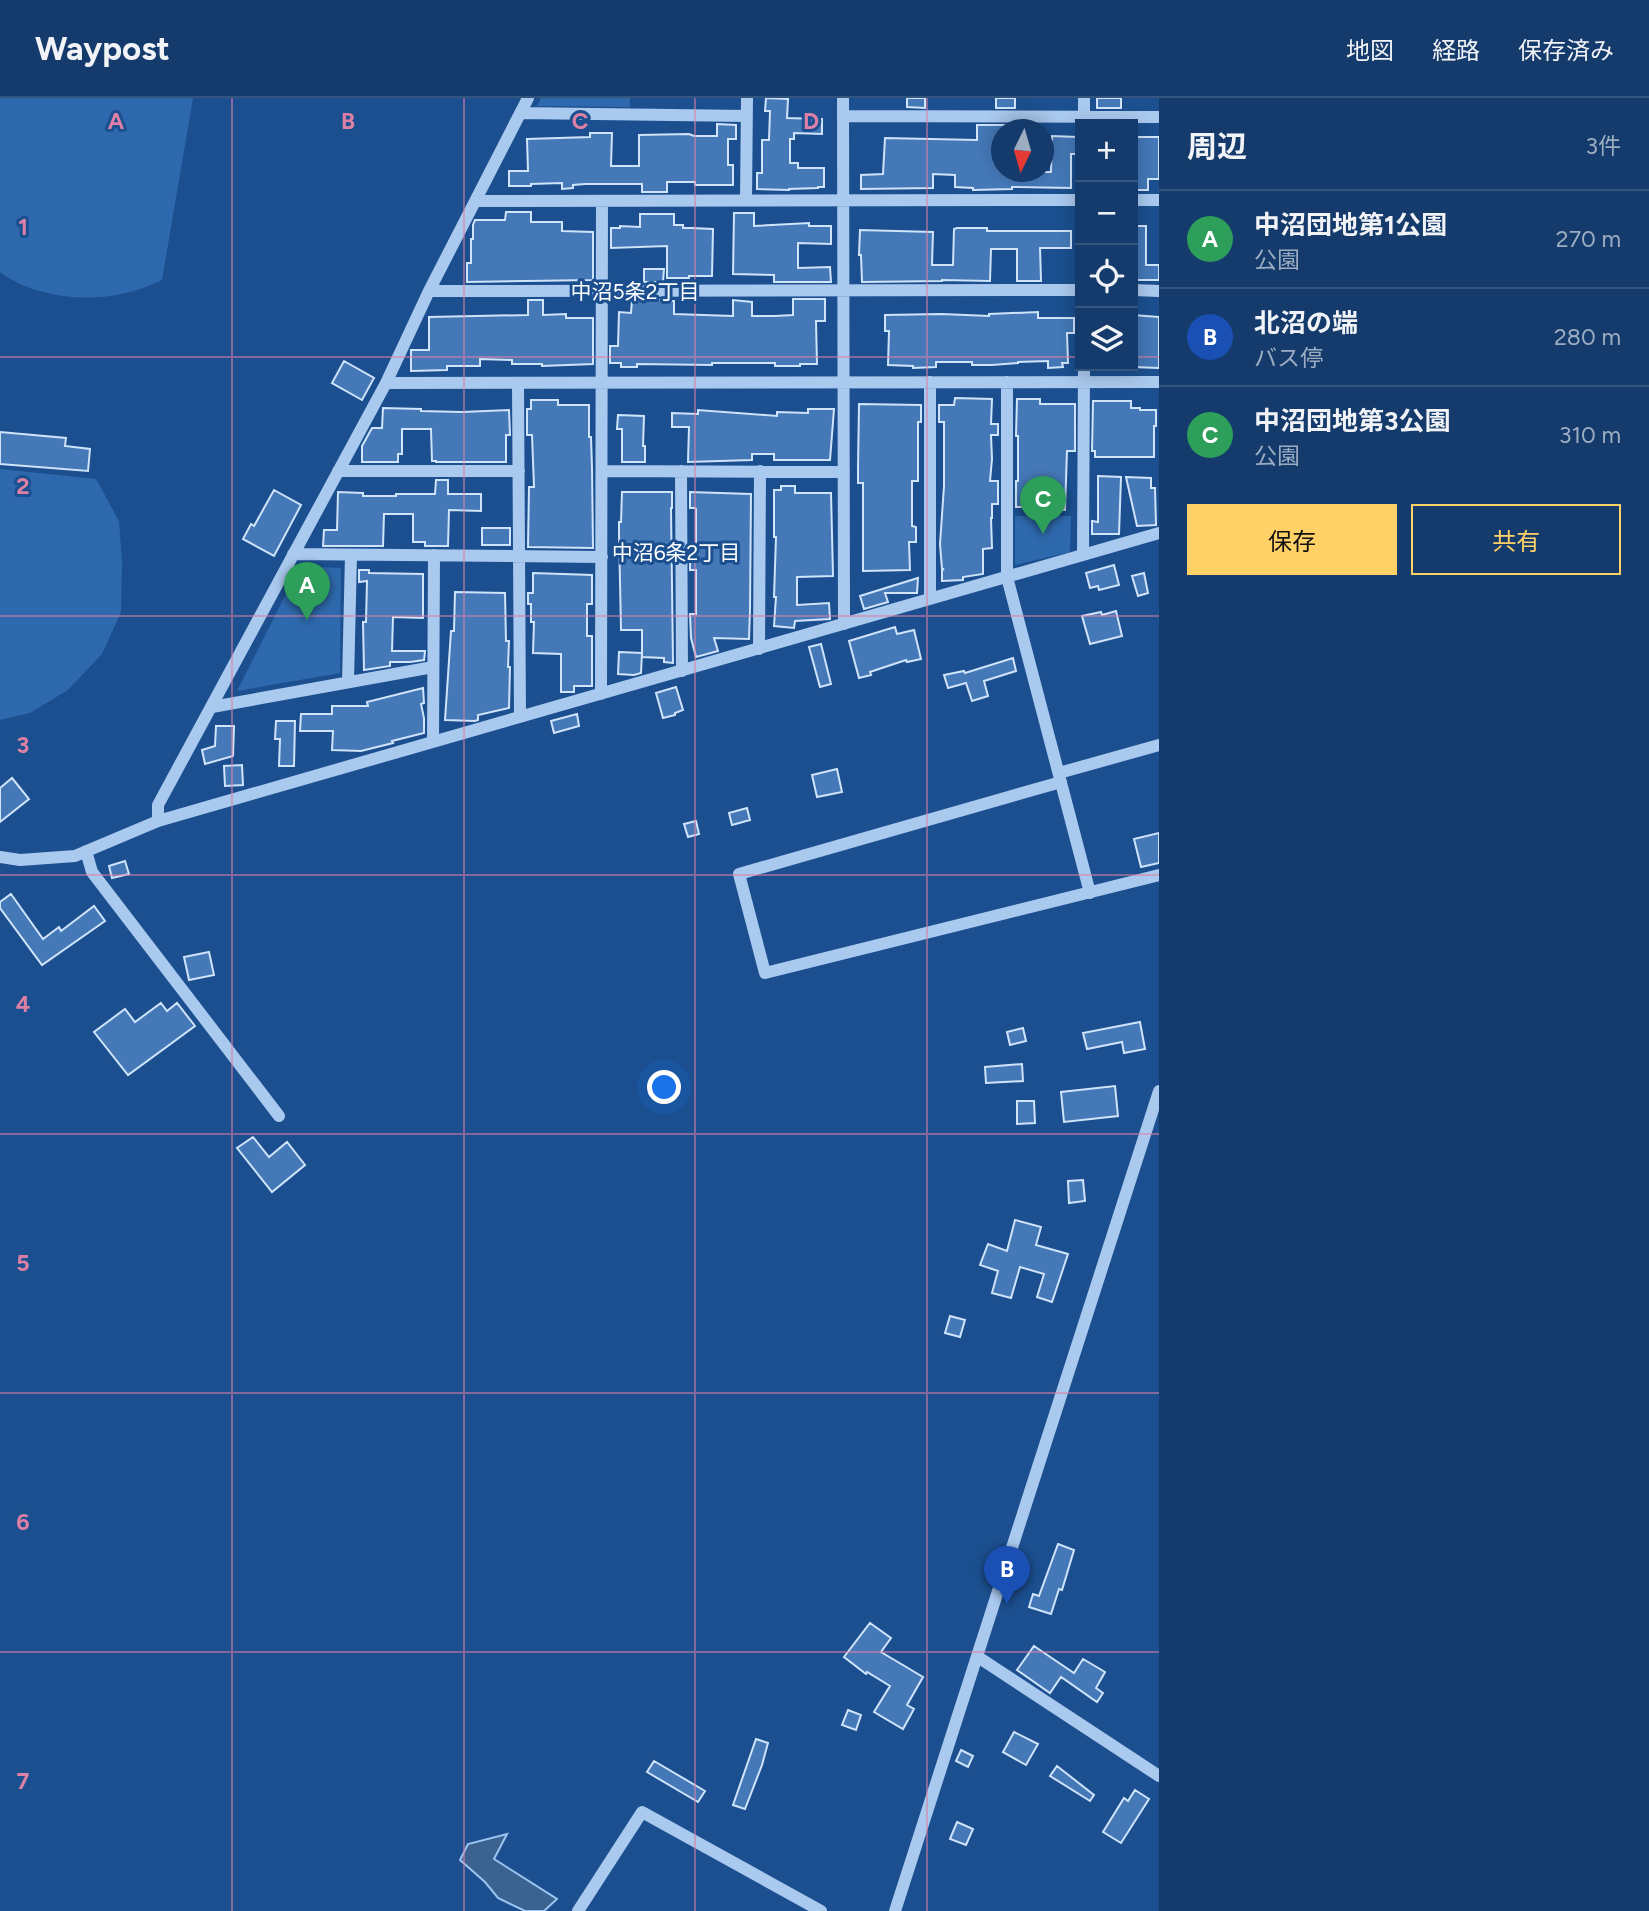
<!DOCTYPE html>
<html lang="ja">
<meta charset="utf-8">
<style>
:root{--surface:#143b6b;--page:#214673;--text:#f1f3f6;--muted:#9dadc1;--line:#33557e;--accent:#ffd166}
body{margin:0;font-family:Figtree,"Noto Sans JP",sans-serif;background:var(--page);color:var(--text)}
.controls{position:absolute;right:21px;top:21px;display:grid;overflow:hidden;border-radius:0px;box-shadow:0 4px 18px #0003}
.controls button{width:63px;height:63px;display:grid;place-items:center;padding:0;border:0;border-bottom:2px solid var(--line);background:var(--surface);color:var(--text);font:35px sans-serif}
.compass{position:absolute;left:991px;top:21px;width:63px;height:63px;border-radius:50%;background:var(--surface);box-shadow:0 4px 18px #0003;rotate:185deg}
.you{position:absolute;left:665px;top:990px;width:24px;height:24px;margin:-18px;border:5px solid #fff;border-radius:50%;background:#1a73e8;box-shadow:0 0 0 10px #1a73e833}
.badge{display:grid;place-items:center;width:46px;height:46px;border-radius:50%;background:var(--accent);color:#fff;font-size:23px;font-weight:700}
.pin{position:absolute;translate:-50% -58px;filter:drop-shadow(0 2px 4px #0008)}
.pin::after{content:'';position:absolute;top:37px;width:24px;height:21px;background:inherit;clip-path:polygon(0 0,100% 0,50% 100%)}
.list{margin:0;padding:0;list-style:none}
h2{display:flex;justify-content:space-between;align-items:center;height:91px;margin:0;padding:0 28px;font-size:30px}
h2 small{font-size:23px;font-weight:400;color:var(--muted)}
.list li{display:grid;grid-template-columns:46px 1fr auto;gap:21px;align-items:center;box-sizing:border-box;height:98px;padding:0 28px;border-top:2px solid var(--line)}
.list b{display:block;font-size:26px;white-space:nowrap}
.list p{margin:0;font-size:23px;white-space:nowrap;color:var(--muted)}
.list em{font-size:23px;font-style:normal;color:var(--muted)}
.actions{display:flex;gap:14px;padding:21px 28px}
.actions a{flex:1;padding:16px 0;border:2px solid var(--accent);border-radius:0px;text-align:center;font-size:24px;color:var(--accent)}
.actions .main{background:var(--accent);color:#111}
.icon{flex:none;width:38px;height:38px;fill:none;stroke:currentColor;stroke-width:2;stroke-linecap:round;stroke-linejoin:round}
.map{position:relative;flex:none;width:1159px;height:1813px;overflow:hidden}
header{display:flex;align-items:center;gap:42px;box-sizing:border-box;height:98px;padding:0 35px;background:var(--surface);border-bottom:2px solid var(--line)}
header strong{font-size:33px}
nav{display:flex;gap:38px;margin-inline-start:auto;font-size:24px}
main{display:flex}
aside{flex:1;background:var(--surface)}
.map>svg:first-child{display:block}
.green{fill:#2e69ad}
.water{fill:#3c6290;stroke:#9cc4f0;stroke-width:2}
.building{fill:#4478b7;stroke:#cfe3fa;stroke-width:2}
.lines{fill:none;stroke-linecap:round;stroke-linejoin:round}
.minor{stroke:#a9c9ee;stroke-width:12}
.grid{fill:none;stroke:#dd80a5;stroke-width:2;stroke-opacity:0.55}
.labels{text-anchor:middle;dominant-baseline:central;stroke-width:6;stroke-linejoin:round;paint-order:stroke}
.neighbourhood-label{font-size:21px;fill:#fff;stroke:#1b4f8f}
.grid-label{font-size:23px;text-anchor:middle;font-weight:bold;fill:#dd80a5;stroke:#1b4f8f;stroke-width:6;stroke-linejoin:round;paint-order:stroke}
</style>
<header>
<strong>Waypost</strong>
<nav><a>地図</a><a>経路</a><a>保存済み</a></nav>
</header>
<main>
<div class="map">
<svg width="1159" height="1813" viewBox="0 0 1159 1813">
<rect width="100%" height="100%" fill="#1b4f8f"/>
<path class="green" d="M0,0H193L162,182C151,187 138,193 126,195C87,205 33,199 0,174Z
M541,0H630V9L537,8Z
M0,371L96,381L119,423L122,464L121,514L102,556L68,592L30,615L0,622Z
M1015,418H1071L1070,454L1015,467Z
M300,468L341,470L340,575L237,593Z"/>
<path class="water" d="M507,1736L494,1761L557,1801L544,1813H525L498,1800L485,1784L460,1762L468,1746Z"/>
<path class="building" d="M766,0L788,1L787,20L822,21V36L794,35V41H790V65H798V70H824V89H818V90L789,91V92L757,91V75H762V42H769L770,13H765Z
M907,0H925V10L907,9Z
M996,0H1015V10H996Z
M1097,0H1121V10H1097Z
M717,26L736,27V41H728V67H733V87H695V84H667V94H642V86H585L573,87V90L562,91V85L531,86V88H509V73H528L527,41L590,39V35H612L611,68H639V37L689,36L694,38H717Z
M977,27H1015V32H1002V74H1051L1052,38L1078,39L1077,56H1071V90L1012,89V91L973,92V90L955,89V77L933,76V90L861,91V77L883,76L885,40L977,42Z
M1133,39H1159V81H1148V92H1136V88H1133Z
M506,114H531V124H562V133L593,134V182L467,184V165H471V141H473V127L475,122H505Z
M734,115H754V128L809,125V128H831V146L798,145V170L830,169L831,184H774V177L733,176Z
M640,116H674V127H683V130H691L713,131L712,178H689V180H667V148L611,150V130H620V128L640,129Z
M1133,128H1146V167H1159V182H1133Z
M957,130H987V133H1071V150H1040L1041,183H1017V151H991L990,183L942,182V183L862,184L861,157H859L860,132L933,134L932,167H953L954,131Z
M644,171H664L663,184H644Z
M663,201V203H674V216L733,218V202L752,204V218H775L793,217V201H825V223H816L817,266H800V268H775V265H712V267L637,266V269H621V265H610V248H618L619,214L631,215L632,202Z
M528,202H543V217L566,216V220H593V266L542,268V266H512V262L480,261V268H447V272L411,273V252H429V219L528,217Z
M1038,214V220H1074V235H1067L1068,265H1062L1063,269L1048,270V263L1018,264V265L992,267H972V264H936V269L913,270V268L888,267L889,233H885V217L942,216L989,218V216Z
M1133,217L1159,219V270L1133,269Z
M344,263L374,280L362,302L332,285Z
M955,300L992,301L991,326H998V337H991L992,361L990,383H998V406H992V420H991L992,450L983,451V476L963,479V482L942,483V472L944,471H942L940,446L944,388V324H939V307H954Z
M1017,301H1040V306H1075V353H1067L1065,412L1046,411V409H1016V383H1018V338H1016Z
M531,302H558V307H589V339H591L592,370L593,450L528,449L529,389H534L532,337H527V311H531Z
M1093,303H1131V310H1140V312H1156V328H1154V359H1095V353H1092Z
M859,306L921,307V324H918V383H912V428L916,429V444H909L910,472L863,473V385H858V370Z
M383,310L421,311V313L462,314L509,312L510,337H506V364H436V363H432L431,331H402V356H398V364H362V348L372,330H382Z
M808,311H834L830,362H774V356H752V362L688,364L689,329H672V315L698,316V312L777,318V314L808,315Z
M618,317L644,318L643,348H645V364H622V331H617Z
M0,334L66,340L65,348L90,351L88,373L0,366Z
M1098,378L1121,379L1119,436H1092V423L1098,424Z
M1126,379L1151,380V390H1155L1156,427L1137,428Z
M436,382H448V396H481V413L449,412L448,448H425V444H413V416H384L383,448H323L324,432H337L338,394L363,395V398H396V396H435Z
M781,388H795V395H831L833,478L797,479V507L829,505L830,521L795,523L794,530L774,528L776,499H774L776,439H774V392H781Z
M274,392L301,407L274,458L243,441L251,426L254,428Z
M622,394H672V410H671L673,565L664,564V560L642,559V532H621L619,436V424H621Z
M690,394L751,396L750,512L749,541L714,540L718,553L696,559L691,540L690,516H696V472H690V453H696V411L695,410H690Z
M482,430H510V447H482Z
M1114,467L1119,487L1099,492L1098,488L1090,490L1086,475Z
M359,472H369V475L423,476V520L393,519L392,553H425L424,562L410,564H390V568L364,572L363,524H366L367,483L359,484Z
M533,475L592,477V506H587V538H592V588H574V594H561V556L533,555L534,524H531V506H528V495H533Z
M1144,475L1148,495L1138,498L1132,478Z
M918,480L917,495H885L888,504L864,511L860,498Z
M455,494L505,495L506,543H509L508,569H510L509,610L478,617V622L475,623L445,622L451,533H454Z
M1116,513L1122,538L1090,546L1082,518L1101,514L1102,517Z
M895,529L897,536L914,532L921,561L907,564L906,562L870,574L871,577L859,580L849,543Z
M821,546L831,586L820,589L809,549Z
M619,554L642,555L641,575L634,577L618,576Z
M1013,560L1016,573L984,583L988,598L972,603L966,585L948,590L944,577L964,573L965,575Z
M676,589L683,612L675,615V617L663,620L656,595Z
M423,590L424,605L421,606L424,620V635L392,643L393,645L361,653L332,652L333,633H300L301,616H332V608H368L367,604Z
M577,616L579,628L554,635L551,623Z
M276,623H295L294,668H279L280,641H275Z
M216,628H234L233,658L205,666L202,652L215,648Z
M242,667L243,687L225,688L224,668Z
M837,671L842,694L817,699L812,677Z
M12,680L29,701L0,724V690Z
M747,710L750,722L732,727L729,715Z
M696,723L699,736L688,739L684,726Z
M1159,735V765L1141,769L1134,741Z
M125,763L129,776L112,780L109,768Z
M11,796L43,841L59,829L61,833L94,808L105,823L42,867L0,810V804Z
M209,854L214,877L189,882L184,859Z
M161,905L167,913L177,905L195,928L128,977L94,934L125,911L135,924Z
M1140,924L1145,951L1124,955L1122,944L1087,951L1083,935Z
M1023,930L1026,943L1010,947L1007,934Z
M1022,966L1023,983L986,985L985,969Z
M1115,988L1118,1018L1064,1024L1061,994Z
M1017,1003H1034L1035,1025L1017,1026Z
M253,1039L269,1059L287,1044L305,1067L272,1094L237,1050Z
M1083,1082L1085,1103L1069,1105L1068,1083Z
M1015,1122L1041,1129L1036,1147L1068,1156L1052,1204L1037,1199L1044,1176L1020,1169L1011,1200L992,1195L998,1173L980,1167L988,1146L1007,1153Z
M950,1218L965,1222L960,1239L945,1235Z
M1058,1446L1074,1452L1062,1492L1059,1491L1051,1516L1029,1509L1033,1496L1039,1498Z
M870,1525L891,1540L881,1554L923,1579L907,1607L914,1611L903,1631L874,1614L890,1588L867,1574L866,1576L844,1559Z
M1034,1548L1074,1575L1083,1561L1105,1574L1096,1590L1103,1595L1097,1604L1061,1579L1050,1595L1017,1572Z
M848,1612L861,1617L856,1632L842,1627Z
M1014,1634L1038,1646L1026,1667L1003,1654Z
M756,1641L768,1645L762,1667L745,1711L733,1707Z
M961,1652L973,1658L968,1669L956,1663Z
M654,1663L705,1693L698,1704L647,1674Z
M1057,1668L1094,1697L1090,1703L1050,1678Z
M1135,1692L1149,1701L1121,1745L1103,1734L1124,1700L1128,1703Z
M957,1724L973,1731L966,1747L950,1741Z"/>
<g class="lines">
<path class="minor" d="M843,0L844,526
M1084,0V26
M520,15L747,18
M843,18L1159,19
M746,102L747,0
M1133,102H1159
M475,103L1080,102
M1133,192L1159,193
M429,193L1080,192
M930,284V501
M1007,284V479L1090,795
M386,285L1159,284
M518,285L520,619
M338,373H519
M602,373L844,374
M681,373L682,573
M293,456L602,459
M1083,457L1084,268
M759,551L760,373
M348,584L351,457
M601,596L602,103
M212,609L433,569
M433,644L434,457
M1059,675L1159,647
M1061,684L739,776L765,875L1159,777
M158,723V707L386,285L429,193L528,0
M86,753L92,774L279,1018
M0,759L20,762L75,758L158,723L1159,435
M978,1559L1159,1678
M578,1813L642,1714L821,1813
M895,1813L1159,993"/>
</g>
<path class="grid" d="M232,0V1813M464,0V1813M695,0V1813M927,0V1813M0,259H1080M1133,259H1159M0,518H1159M0,777H1159M0,1036H1159M0,1295H1159M0,1554H1159"/>
<g class="labels">
<g class="neighbourhood-label">
<text x="635" y="193">中沼5条2丁目</text>
<text x="676" y="454">中沼6条2丁目</text>
</g>
</g>
<g class="grid-label">
<text x="116" y="31">A</text>
<text x="348" y="31">B</text>
<text x="580" y="31">C</text>
<text x="811" y="31">D</text>
<text x="23" y="137">1</text>
<text x="23" y="396">2</text>
<text x="23" y="655">3</text>
<text x="23" y="914">4</text>
<text x="23" y="1173">5</text>
<text x="23" y="1432">6</text>
<text x="23" y="1691">7</text>
</g>
</svg>
<div class="controls">
<button>+</button>
<button>−</button>
<button><svg class="icon" aria-label="locate" viewBox="0 0 24 24"><circle cx="12" cy="12" r="6"/><path d="M12 2v4M12 18v4M2 12h4M18 12h4"/></svg></button>
<button><svg class="icon" aria-label="layers" viewBox="0 0 24 24"><path d="M12 4l9 5-9 5-9-5zM3 14l9 5 9-5"/></svg></button>
</div>
<svg class="compass" viewBox="-18 -18 36 36"><path d="M0-13l5 13h-10z" fill="#e53935"/><path d="M0 13l5-13h-10z" fill="#9dadc1"/></svg>
<div class="you"></div>
<div class="pin badge" style="left:307px;top:522px;background:#2e9e5b">A</div>
<div class="pin badge" style="left:1007px;top:1506px;background:#1a4fb4">B</div>
<div class="pin badge" style="left:1043px;top:436px;background:#2e9e5b">C</div>
</div>
<aside>
<h2>周辺<small>3件</small></h2>
<ul class="list">
<li><span class="badge" style="background:#2e9e5b">A</span><div><b>中沼団地第1公園</b><p>公園</p></div><em>270 m</em></li>
<li><span class="badge" style="background:#1a4fb4">B</span><div><b>北沼の端</b><p>バス停</p></div><em>280 m</em></li>
<li><span class="badge" style="background:#2e9e5b">C</span><div><b>中沼団地第3公園</b><p>公園</p></div><em>310 m</em></li>
</ul>
<div class="actions"><a class="main">保存</a><a>共有</a></div>
</aside>
</main>
